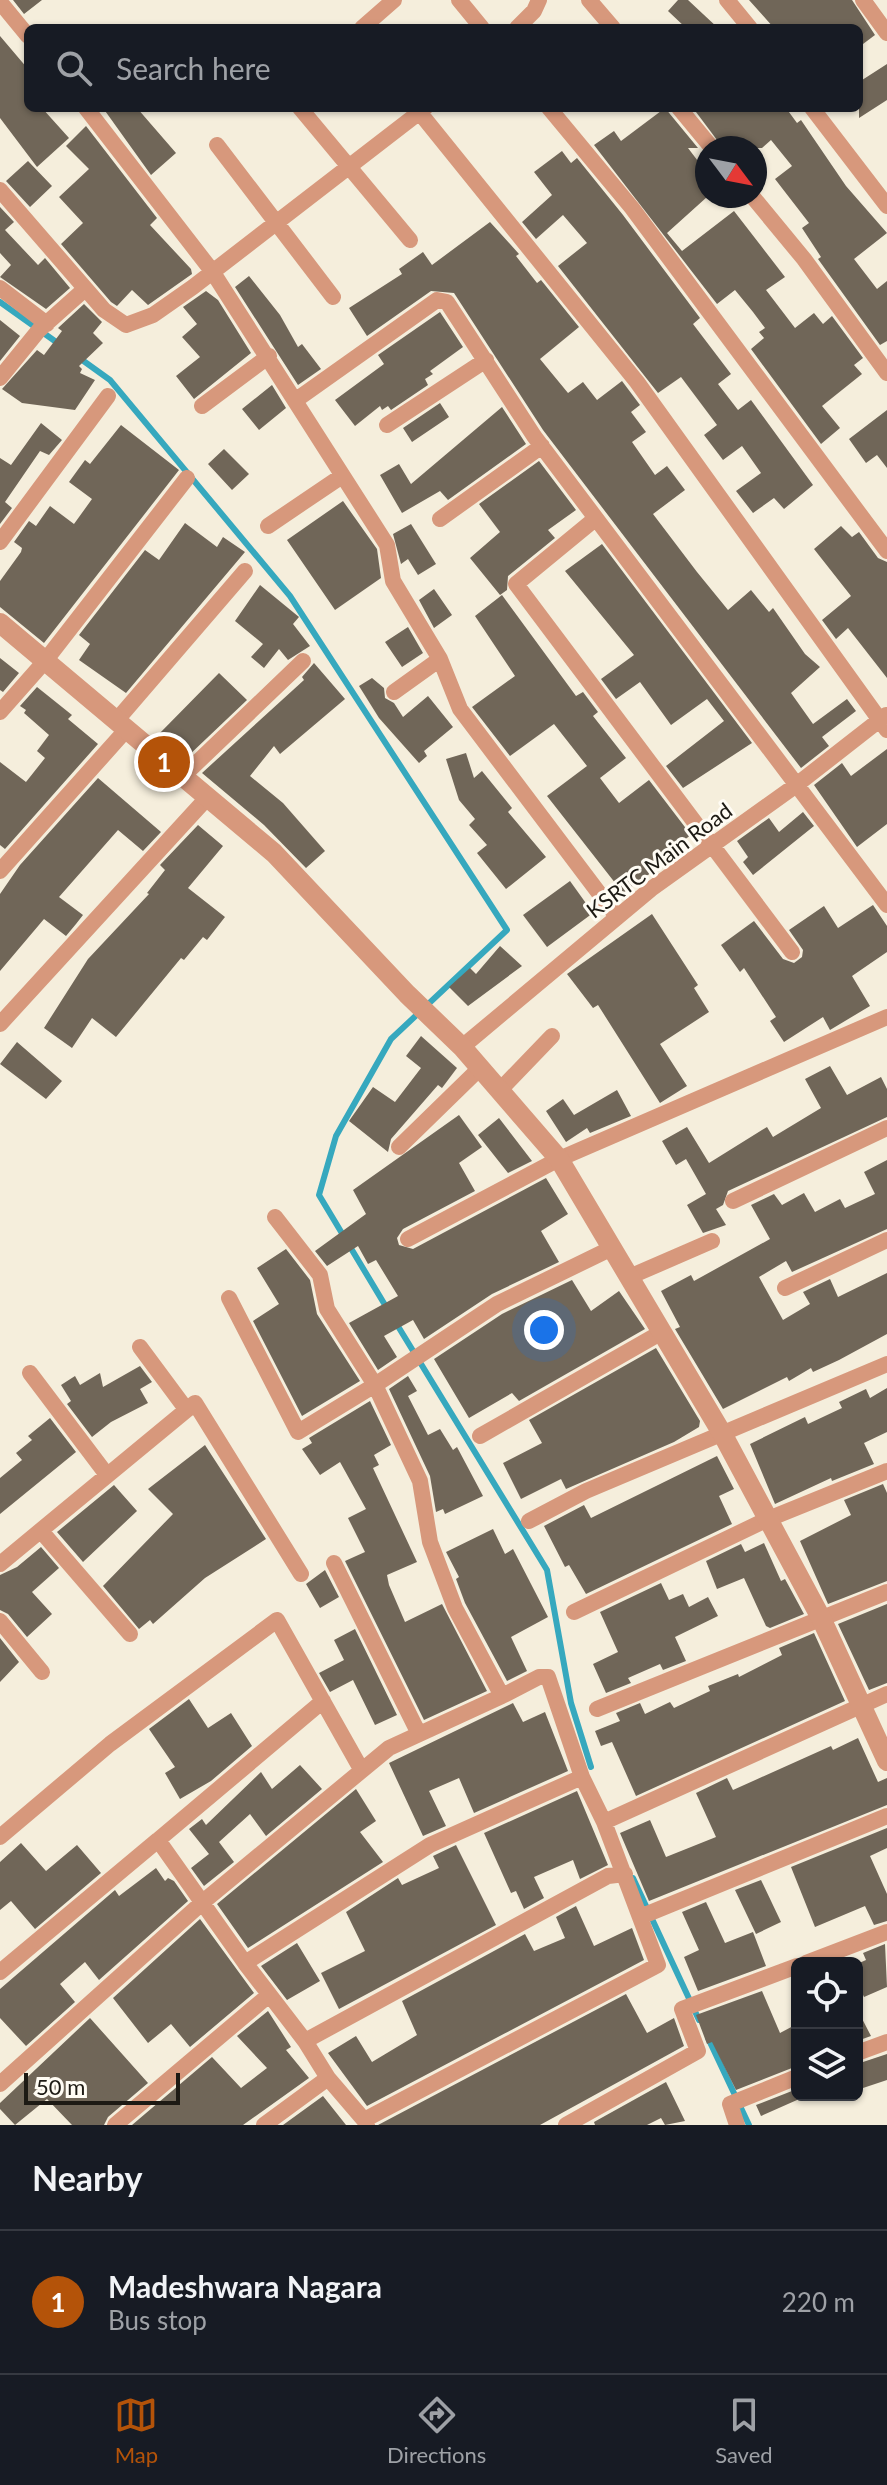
<!DOCTYPE html>
<style>
:root{--surface:#171b24;--page:#20242c;--text:#f1f3f6;--muted:#9ea1a6;--line:#363941;--accent:#b45309}
body{margin:0;font-family:Lato,sans-serif;background:var(--page);color:var(--text)}
.controls{position:absolute;right:24px;bottom:24px;display:grid;overflow:hidden;border-radius:12px;box-shadow:0 2px 6px #0004}
.controls button{width:72px;height:72px;display:grid;place-items:center;padding:0;border:0;border-bottom:2px solid var(--line);background:var(--surface);color:var(--text);font:40px sans-serif}
.compass{position:absolute;left:695px;top:136px;width:72px;height:72px;border-radius:50%;background:var(--surface);box-shadow:0 2px 6px #0004;rotate:122deg}
.scale{position:absolute;left:24px;bottom:20px;width:156px;box-sizing:border-box;padding-left:8px;border:4px solid #1d1a14;border-top:0;font-size:22px;line-height:28px;white-space:nowrap;color:#1d1a14;-webkit-text-stroke:6px #fffcf4;paint-order:stroke}
.you{position:absolute;left:544px;top:1330px;width:28px;height:28px;margin:-20px;border:6px solid #fff;border-radius:50%;background:#1a73e8;box-shadow:0 0 0 12px #1a73e833}
.badge{display:grid;place-items:center;width:52px;height:52px;border-radius:50%;background:var(--accent);color:#fff;font-size:26px;font-weight:700}
.pin{position:absolute;translate:-50% -50%;border:4px solid #fff;box-shadow:0 2px 8px #0006}
.list{margin:0;padding:0;list-style:none}
h2{display:flex;justify-content:space-between;align-items:center;height:104px;margin:0;padding:0 32px;font-size:34px}
h2 small{font-size:26px;font-weight:400;color:var(--muted)}
.list li{display:grid;grid-template-columns:52px 1fr auto;gap:24px;align-items:center;box-sizing:border-box;height:144px;padding:0 32px;border-top:2px solid var(--line)}
.list b{display:block;font-size:30px;white-space:nowrap}
.list p{margin:0;font-size:26px;white-space:nowrap;color:var(--muted)}
.list em{font-size:26px;font-style:normal;color:var(--muted)}
.icon{flex:none;width:44px;height:44px;fill:none;stroke:currentColor;stroke-width:2;stroke-linecap:round;stroke-linejoin:round}
.map{position:relative;flex:none;width:887px;height:2125px;overflow:hidden}
.search{position:absolute;background:var(--surface);box-shadow:0 2px 6px #0004;left:24px;right:24px;top:24px;height:88px;display:flex;align-items:center;gap:20px;box-sizing:border-box;padding:0 28px;border-radius:12px;color:var(--muted);font-size:30px}
.sheet{height:248px;background:var(--surface)}
nav{display:flex;justify-content:space-around;align-items:center;box-sizing:border-box;height:112px;border-top:2px solid var(--line);background:var(--surface);font-size:22px;color:var(--muted)}
nav a{display:grid;justify-items:center;gap:4px}
nav .on{color:var(--accent)}
.map>svg:first-child{display:block}
.lines{fill:none;stroke-linecap:round;stroke-linejoin:round}
.stream{stroke:#36a8be;stroke-width:6}
.building{fill:#706658}
.minor{stroke:#d7987c;stroke-width:16}
.tertiary{stroke:#d7987c;stroke-width:20}
.labels{text-anchor:middle;dominant-baseline:central;stroke-width:6;stroke-linejoin:round;paint-order:stroke}
.street-label{font-size:22px;fill:#1d1a14;stroke:#fffcf4}
</style>
<div class="map">
<svg width="887" height="2125" viewBox="0 0 887 2125">
<rect width="100%" height="100%" fill="#f5eedc"/>
<g class="lines">
<path class="stream" d="M0,302L59,344
M78,357L110,380L290,596L507,930L391,1039L336,1136L319,1195L388,1310
M396,1323L547,1570L571,1703L591,1767
M633,1878L699,2020
M708,2038L749,2125"/>
</g>
<path class="building" d="M13,0H42L24,14Z
M678,0H688L718,28H686L668,11Z
M749,0H852L875,35L859,47V28H774Z
M0,36L28,69V108H42L69,138L37,167L0,118Z
M887,64V100L859,118V82Z
M103,108H137L176,153L151,175Z
M665,108L698,148H688L707,173V197L667,233L682,251L734,211L785,277L766,290L795,328L814,313L823,324L832,316L863,358L854,365L862,374L822,406L840,428L821,444L751,349L764,338L759,332L765,328L753,312L735,290L717,304L594,145L614,131L621,141Z
M693,108H786L797,123L801,120L846,186L887,233L854,259L877,289L887,281V341L880,345L818,259L821,257L802,228L809,223L775,179L792,166L771,140L762,148H723Z
M86,126L157,218L150,225L191,269L192,274L148,305L132,290L117,306L111,302L61,244L83,223L59,197L89,169L66,146Z
M562,151L571,163L577,158L623,215L700,318L693,324L731,374L718,384L738,410L751,400L813,485L784,509L774,498L753,513L736,491L761,473L742,446L723,460L704,435L717,425L681,377L658,393L558,266L587,243L563,215L536,239L522,222L552,195L534,172Z
M28,161L52,186L30,207L6,181Z
M0,207L14,222L5,230L38,265L45,258L70,288L46,309L0,277L11,265L0,253Z
M490,222L519,254L516,256L537,283L541,280L579,327L540,359L568,393L583,382L597,400L622,381L640,405L631,412L646,432L632,442L655,475L667,466L685,490L653,514L697,572L728,610L751,590L769,612L773,608L805,654L820,667L791,693L813,724L847,699L856,711L822,737L829,746L801,768L543,430L454,293L431,291L367,336L349,308L402,274L399,269L423,252L432,265Z
M249,276L280,315L298,347L302,344L321,369L298,385L235,287Z
M206,291L218,300L251,353L194,399L176,376L200,357L182,337L197,324L183,307Z
M84,304L102,322L93,333L103,343L79,366L82,369L80,373L95,380L75,410L22,403L2,389L37,350L44,355L62,331L58,328Z
M440,312L463,347L430,371L433,374L425,379L428,385L391,410L388,406L382,410L380,406L355,426L335,400L384,364L378,355Z
M0,320L20,336L0,361Z
M272,385L286,408L259,430L242,409Z
M440,403L449,417L412,442L403,428Z
M502,407L526,444L448,500L440,491L402,513L380,475L399,464L411,484Z
M887,410V468L877,455L866,463L849,439Z
M41,423L62,440L49,455L40,451L5,502L12,508L0,524V458L11,465Z
M121,425L179,470L44,643L0,607V581L21,552L22,548L14,542L29,521L36,526L50,506L74,524L92,499L69,482L85,460L90,464Z
M224,449L249,474L232,490L208,464Z
M539,461L576,510L548,530L555,538L508,576L507,590L500,595L470,558L500,532L479,504Z
M343,501L377,549L381,578L335,610L287,540Z
M185,523L217,547L223,537L245,552L126,693L79,660L90,644L79,635L145,550L159,560Z
M411,524L436,564L418,575L408,559L401,564L393,534Z
M841,526L852,537L859,532L878,558L887,562V678L848,628L836,639L822,620L851,596L814,549Z
M602,544L752,743L683,788L666,766L724,721L707,699L671,725L640,682L616,699L601,679L634,655L565,571Z
M260,585L299,617L293,624L310,646L288,660L279,649L264,668L251,657L263,644L235,621Z
M434,589L452,615L434,628L419,600Z
M502,595L576,696L583,692L598,712L593,716L626,758L600,778L619,803L649,780L691,835L662,856L666,862L623,893L547,796L587,766L554,724L510,756L472,707L515,676L475,616Z
M408,627L423,653L402,667L385,642Z
M0,658L19,673L3,692L0,690Z
M314,663L345,699L280,754L274,746L250,776L283,803L325,851L306,868L264,825L202,773L304,680L302,677Z
M219,673L247,700L186,758L158,735Z
M372,678L384,688L385,698L394,703L403,717L428,696L453,727L424,751L427,756L419,763L379,718L359,686Z
M37,687L72,715L68,719L98,744L5,849L0,845V762L26,782L45,758L37,751L49,735L24,713L26,710L20,706Z
M887,749V824L857,847L814,785L842,763L851,776Z
M466,753L474,778L482,771L512,808L508,812L546,857L506,889L477,853L487,845L469,825L475,819L459,800L446,759Z
M98,778L161,832L143,851L118,830L59,897L83,915L76,924L66,936L44,919L0,971V894L20,865Z
M803,812L814,826L753,875L743,862L748,857L737,841L769,818L779,832Z
M198,825L223,846L188,888L225,917L207,940L203,937L184,960L181,958L116,1037L92,1018L72,1048L44,1028L88,959L149,894L147,893L165,870L160,865Z
M570,881L593,913L547,947L523,915Z
M873,905L887,926V952L852,976L870,1006L830,1030L823,1017L784,1042L770,1021L776,1017L744,968L740,972L721,945L754,921L783,959L794,963L802,957L803,950L789,930L824,906L838,928Z
M652,914L698,985L694,988L709,1012L660,1044L687,1086L660,1103L598,1005L593,1008L567,974Z
M500,946L522,966L468,1006L449,987L470,968L476,974Z
M421,1036L457,1068L442,1088L438,1085L391,1139L388,1152L349,1121L373,1087L395,1102L421,1068L406,1056Z
M17,1042L62,1081L46,1099L0,1064Z
M830,1066L847,1095L881,1077L887,1089V1117L728,1191L723,1205L716,1209L726,1225L703,1233L687,1205L706,1194L686,1159L676,1165L662,1141L687,1127L709,1163L767,1127L773,1137L821,1108L805,1079Z
M617,1090L631,1116L590,1133L587,1128L566,1142L546,1111L563,1099L574,1115Z
M459,1115L482,1147L459,1163L475,1191L403,1229L397,1238L399,1245L413,1249L546,1178L568,1214L541,1231L559,1262L492,1294L424,1339L413,1320L384,1336L397,1357L378,1370L349,1323L398,1296L376,1260L368,1264L358,1246L327,1266L315,1251L366,1214L353,1190Z
M499,1118L532,1161L508,1173L478,1135Z
M887,1160V1229L792,1272L786,1261L759,1277L783,1320L810,1304L803,1292L830,1279L838,1297L887,1273V1334L839,1360L813,1372L811,1368L789,1381L787,1377L723,1409L675,1329L680,1327L661,1291L691,1275L694,1281L770,1239L751,1205L774,1194L782,1205L804,1193L815,1212L840,1199L845,1208L875,1194L864,1172Z
M286,1249L310,1280L317,1314L360,1381L302,1416L253,1321L279,1304L257,1268Z
M572,1280L591,1311L619,1291L645,1329L519,1401L512,1393L469,1418L434,1359L502,1314Z
M656,1348L700,1421L699,1427L674,1442L566,1489L561,1479L521,1499L503,1463L542,1443L529,1420Z
M140,1366L152,1382L140,1389L148,1403L111,1422L92,1437L67,1404L71,1401L61,1385L75,1376L80,1385L100,1373L103,1387Z
M408,1376L417,1391L408,1396L428,1435L440,1429L453,1450L457,1447L483,1496L445,1514L443,1509L436,1512L430,1476L389,1389Z
M887,1388V1432L864,1443L874,1464L832,1481L831,1478L775,1504L750,1444L805,1417L808,1424L842,1408L839,1402L866,1389L870,1398Z
M370,1401L391,1445L374,1455L379,1465L373,1468L417,1562L387,1575L389,1585L405,1622L442,1604L487,1691L424,1720L345,1561L365,1552L348,1518L366,1509L340,1462L320,1475L302,1449L312,1443L309,1438Z
M50,1418L76,1452L0,1514V1478L22,1460L16,1453L32,1440L28,1436Z
M205,1445L266,1539L205,1578L153,1624L150,1620L139,1629L103,1586L173,1514L148,1489Z
M717,1456L734,1489L719,1496L732,1524L586,1594L569,1565L565,1567L544,1526L584,1505L591,1518Z
M883,1484L887,1493V1581L828,1604L800,1541L851,1515L844,1500Z
M114,1485L137,1511L83,1562L57,1532Z
M493,1529L505,1554L513,1549L548,1617L511,1637L527,1671L507,1681L465,1603L456,1579L459,1577L446,1552Z
M764,1543L781,1581L785,1579L804,1614L770,1628L766,1626L744,1578L717,1589L706,1561L741,1544L745,1552Z
M41,1547L59,1568L32,1592L52,1614L27,1637L8,1614L0,1610V1575L17,1567Z
M325,1570L339,1597L320,1608L306,1584Z
M661,1583L669,1600L683,1594L689,1607L708,1597L718,1616L675,1637L686,1661L663,1670L660,1664L628,1678L631,1683L606,1693L593,1664L618,1652L600,1612Z
M887,1604V1683L869,1690L838,1624Z
M355,1629L397,1715L375,1725L353,1680L330,1692L319,1673L344,1660L334,1640Z
M814,1633L845,1701L636,1796L612,1742L601,1746L595,1731L620,1721L616,1713L640,1703L645,1714L670,1702L674,1708L710,1691L708,1686L738,1674L739,1677L782,1655L779,1648Z
M0,1638L19,1662L0,1682Z
M189,1699L208,1728L231,1713L252,1746L211,1781L180,1799L165,1773L175,1767L149,1729Z
M513,1703L523,1722L545,1712L568,1771L474,1813L459,1778L429,1791L446,1826L423,1836L389,1763Z
M858,1738L878,1782L887,1778V1805L649,1901L620,1833L650,1820L666,1857L716,1837L696,1793L727,1778L733,1790L831,1746L833,1750Z
M300,1765L322,1789L266,1836L250,1814L219,1842L234,1862L204,1886L191,1868L209,1854L189,1829L202,1819L206,1825L261,1772L272,1789Z
M356,1789L376,1821L360,1832L383,1862L248,1948L217,1904Z
M577,1791L608,1865L580,1879L573,1860L534,1877L544,1898L524,1909L516,1891L511,1893L484,1833Z
M887,1828V1848L870,1856L887,1894V1921L874,1925L865,1906L815,1927L791,1867Z
M21,1843L46,1871L77,1845L101,1873L35,1929L11,1901L0,1910V1862Z
M456,1845L496,1925L339,2009L321,1973L365,1951L346,1912L398,1878L402,1885L439,1868L433,1856Z
M156,1868L165,1881L168,1878L174,1881L188,1901L99,1980L85,1962L60,1984L75,2002L26,2046L0,2018V1989L115,1890L119,1896Z
M761,1880L781,1922L756,1934L735,1890Z
M706,1902L725,1943L753,1932L766,1966L698,1991L684,1957L699,1950L682,1912Z
M576,1906L594,1946L632,1928L644,1960L367,2106L328,2053L356,2036L372,2062L417,2035L402,2001L525,1934L534,1951L565,1938L556,1917Z
M200,1919L254,1993L190,2047L171,2024L148,2043L113,1998Z
M297,1943L320,1981L287,2000L261,1966Z
M885,1944L887,1987L864,1997L857,1982V1964L866,1960L863,1953Z
M762,1991L780,2033L797,2024V2066L736,2090L712,2042L707,2044L696,2015Z
M626,1994L647,2033L674,2018L684,2046L540,2125H378Z
M857,2009L871,2036L857,2041Z
M268,2011L291,2047L286,2050L309,2078L243,2125H132L212,2057L241,2088L267,2068L237,2036Z
M90,2018L148,2083L108,2117L104,2125H72L47,2099L15,2125L0,2109V2103Z
M887,2054V2080L857,2090V2064Z
M666,2082L685,2121L665,2125L661,2118L647,2125H595L594,2122Z
M797,2089V2100L761,2116L756,2105Z
M323,2096L346,2125H283Z"/>
<g class="lines">
<path class="minor" d="M459,0L482,28
M589,0L613,28
M727,0L750,28
M863,0L887,33
M0,2L28,36
M362,28L394,0
M517,28L534,11L539,0
M86,108L212,271L387,545L393,581L440,659L460,709L617,917
M300,108L410,240
M549,108L632,208L887,551
M679,108L712,148
M812,108L887,206
M420,113L637,382L887,730
M217,145L333,297
M0,190L104,310L126,325L153,315L193,287L425,108
M752,196L804,259L887,373
M0,288L47,324
M0,378L39,330L85,289
M296,400L437,300L447,302L534,436L887,905
M202,406L269,356
M387,425L486,360
M440,519L542,446
M595,519L516,584L792,952
M268,526L342,476
M0,542L108,396
M394,692L440,659
M0,712L45,661L187,478
M116,721L245,571
M182,777L303,661
M0,871L126,730
M0,1024L207,798
M462,1047L651,889L795,786L886,715
M500,1090L552,1036
M399,1147L479,1069
M733,1201L887,1128
M408,1239L559,1159L887,1017
M629,1277L712,1241
M785,1288L887,1240
M229,1298L298,1432L375,1385L327,1309L320,1275L275,1217
M140,1347L186,1409
M30,1373L107,1475
M480,1436L662,1332
M529,1521L586,1491L887,1364
M41,1531L130,1634
M334,1563L419,1734
M0,1564L195,1403L301,1574
M574,1612L766,1520L887,1471
M0,1621L42,1672
M502,1696L539,1677H548L582,1777
M597,1709L887,1592
M0,1837L110,1744L277,1620L361,1769
M158,1840L323,1701
M640,1917L887,1816
M245,1963L430,1845L582,1777L604,1822L887,1694
M806,1963L887,1932
M0,1972L158,1840L245,1963L305,2041
M857,2053L887,2042
M0,2084L204,1901L389,1748L502,1696L455,1608L430,1542L420,1481L375,1385L497,1304L612,1248
M364,2120L328,2078L305,2041L608,1876L625,1874
M115,2125L269,1995
M264,2125L328,2078
M367,2125L364,2120L658,1965L604,1822
M566,2125L698,2051L682,2009L797,1966
M737,2125L730,2104L797,2077"/>
<path class="tertiary" d="M0,623L274,853L407,994L462,1047L559,1159L723,1435L821,1618L887,1761"/>
</g>
<g class="labels">
<g class="street-label">
<text transform="translate(659 860) rotate(-37)">KSRTC Main Road</text>
</g>
</g>
</svg>
<div class="controls">
<button><svg class="icon" aria-label="locate" viewBox="0 0 24 24"><circle cx="12" cy="12" r="6"/><path d="M12 2v4M12 18v4M2 12h4M18 12h4"/></svg></button>
<button><svg class="icon" aria-label="layers" viewBox="0 0 24 24"><path d="M12 4l9 5-9 5-9-5zM3 14l9 5 9-5"/></svg></button>
</div>
<svg class="compass" viewBox="-18 -18 36 36"><path d="M0-13l5 13h-10z" fill="#e53935"/><path d="M0 13l5-13h-10z" fill="#9ea1a6"/></svg>
<div class="scale">50 m</div>
<div class="you"></div>
<div class="pin badge" style="left:164px;top:762px">1</div>
<div class="search"><svg class="icon" aria-label="search" viewBox="0 0 24 24"><circle cx="10" cy="10" r="6"/><path d="M15 15l6 6"/></svg>Search here</div>
</div>
<section class="sheet">
<h2>Nearby<small></small></h2>
<ul class="list">
<li><span class="badge">1</span><div><b>Madeshwara Nagara</b><p>Bus stop</p></div><em>220 m</em></li>
</ul>
</section>
<nav>
<a class="on"><svg class="icon" aria-label="map" viewBox="0 0 24 24"><path d="M3 6l6-2 6 2 6-2v14l-6 2-6-2-6 2zM9 4v14M15 6v14"/></svg>Map</a>
<a><svg class="icon" aria-label="directions" viewBox="0 0 24 24"><path d="M12 3l9 9-9 9-9-9zM9 14v-3h6M13 9l2 2-2 2"/></svg>Directions</a>
<a><svg class="icon" aria-label="saved" viewBox="0 0 24 24"><path d="M7 4h10v16l-5-4-5 4z"/></svg>Saved</a>
</nav>
